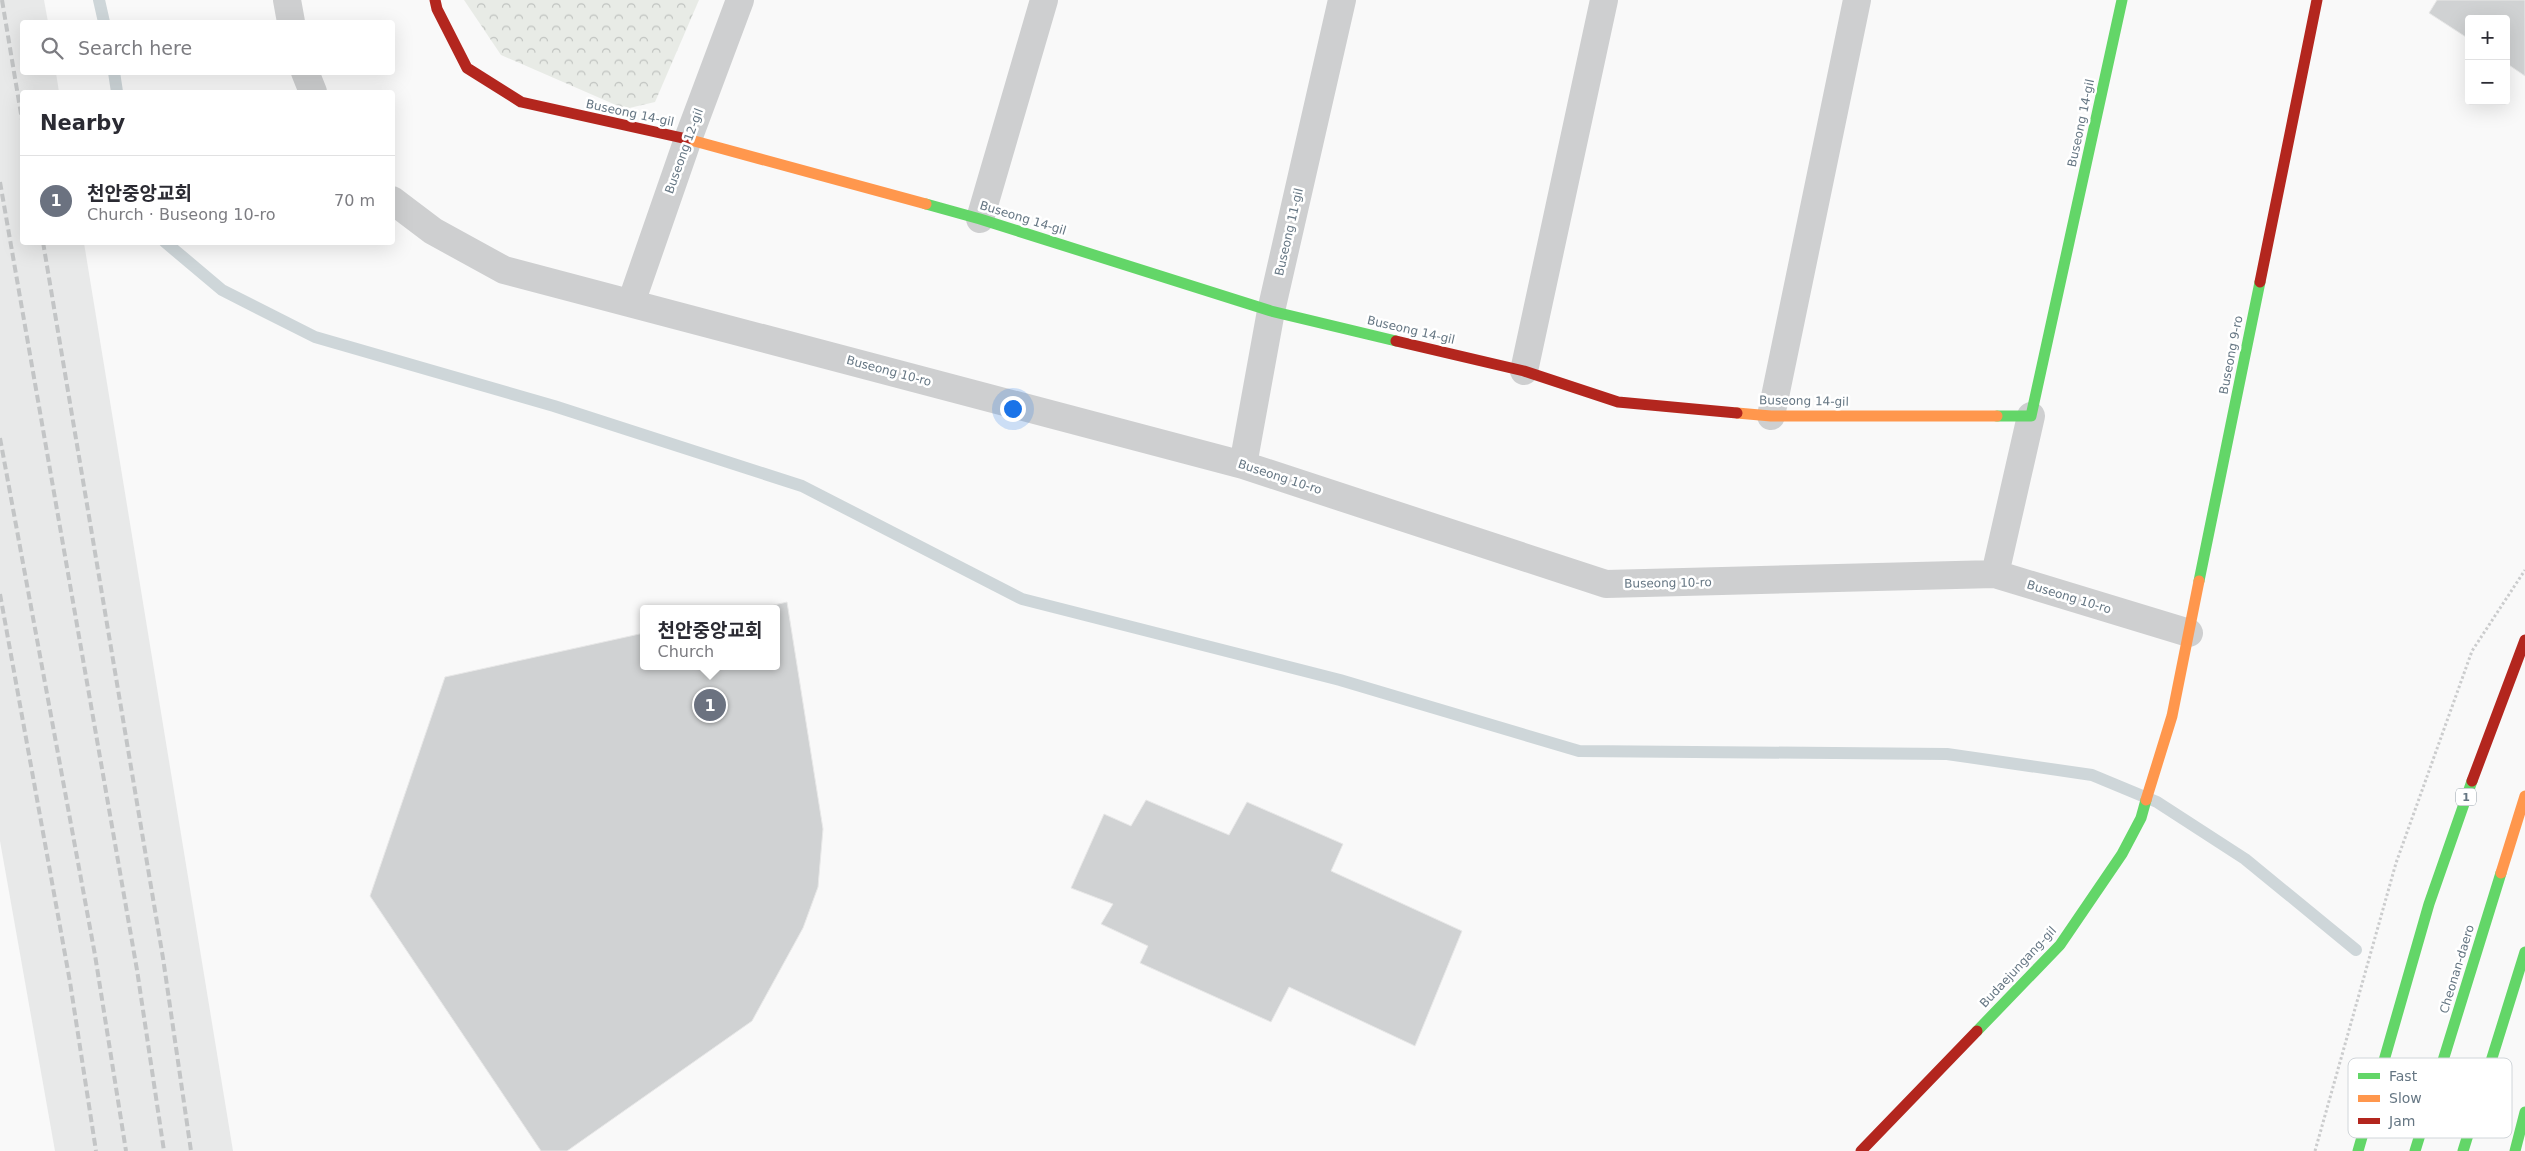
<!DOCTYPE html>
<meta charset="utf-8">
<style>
:root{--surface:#fff;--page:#f2f2f3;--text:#2b2b33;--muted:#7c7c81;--line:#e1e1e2;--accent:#0b8043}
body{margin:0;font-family:"DejaVu Sans","Noto Sans KR",sans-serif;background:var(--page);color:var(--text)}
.controls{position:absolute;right:15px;top:15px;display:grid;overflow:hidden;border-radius:5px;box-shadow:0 5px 20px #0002}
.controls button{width:45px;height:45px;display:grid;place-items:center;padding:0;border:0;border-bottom:1px solid var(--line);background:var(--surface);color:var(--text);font:25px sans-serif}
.you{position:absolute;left:1012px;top:408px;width:18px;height:18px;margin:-12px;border:4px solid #fff;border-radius:50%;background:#1a73e8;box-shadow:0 0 0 8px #1a73e833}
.badge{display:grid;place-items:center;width:32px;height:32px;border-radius:50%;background:var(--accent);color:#fff;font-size:16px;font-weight:700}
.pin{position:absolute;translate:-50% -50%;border:2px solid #fff;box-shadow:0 1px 5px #0006}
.popup{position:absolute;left:640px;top:605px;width:140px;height:65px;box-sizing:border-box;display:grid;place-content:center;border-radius:5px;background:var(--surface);filter:drop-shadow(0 1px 4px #0005);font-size:16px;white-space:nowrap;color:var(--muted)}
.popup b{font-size:19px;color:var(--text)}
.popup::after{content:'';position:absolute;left:50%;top:100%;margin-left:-10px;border:10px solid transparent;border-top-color:var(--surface)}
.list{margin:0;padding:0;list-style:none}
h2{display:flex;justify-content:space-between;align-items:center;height:65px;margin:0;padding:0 20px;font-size:21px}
h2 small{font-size:16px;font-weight:400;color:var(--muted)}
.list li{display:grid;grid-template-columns:32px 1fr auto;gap:15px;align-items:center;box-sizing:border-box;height:90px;padding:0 20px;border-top:1px solid var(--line)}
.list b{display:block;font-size:19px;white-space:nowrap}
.list p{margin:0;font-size:16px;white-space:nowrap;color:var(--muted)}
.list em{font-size:16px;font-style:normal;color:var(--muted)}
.icon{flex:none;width:28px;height:28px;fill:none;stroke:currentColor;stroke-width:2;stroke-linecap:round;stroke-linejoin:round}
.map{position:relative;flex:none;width:2525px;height:1151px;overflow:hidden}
.search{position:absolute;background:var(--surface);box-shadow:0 5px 20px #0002;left:20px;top:20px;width:375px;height:55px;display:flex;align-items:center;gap:12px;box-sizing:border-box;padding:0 18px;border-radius:5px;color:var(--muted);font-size:19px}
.panel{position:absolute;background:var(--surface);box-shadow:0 5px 20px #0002;left:20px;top:90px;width:375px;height:155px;border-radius:5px}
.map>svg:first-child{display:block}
.built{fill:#e8e9e9}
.forest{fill:url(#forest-crowns)}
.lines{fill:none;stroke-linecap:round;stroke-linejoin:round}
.stream{stroke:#ced6d9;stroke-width:12}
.building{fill:#d0d2d3;stroke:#e8e8e8}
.path{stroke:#cbcccd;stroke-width:3;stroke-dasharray:2.5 2.5;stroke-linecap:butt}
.street{stroke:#cecfd0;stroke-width:28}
.fast{stroke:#63d668;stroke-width:11}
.slow{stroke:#ff974d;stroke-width:11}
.jam{stroke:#b3261e;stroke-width:11}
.rail{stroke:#c3c5c6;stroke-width:4;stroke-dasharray:8 4;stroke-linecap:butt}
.labels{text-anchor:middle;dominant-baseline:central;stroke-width:5;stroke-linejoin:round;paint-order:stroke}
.shield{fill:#fff;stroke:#939fa8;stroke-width:1}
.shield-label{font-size:11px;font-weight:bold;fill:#657683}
.street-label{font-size:12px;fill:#657683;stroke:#fff}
.key{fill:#fff;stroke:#d1d6da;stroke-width:1}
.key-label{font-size:14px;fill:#657683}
</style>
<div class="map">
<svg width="2525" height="1151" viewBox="0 0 2525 1151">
<defs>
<pattern id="forest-crowns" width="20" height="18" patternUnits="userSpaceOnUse" patternTransform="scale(1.25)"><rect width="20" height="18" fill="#e8ebe6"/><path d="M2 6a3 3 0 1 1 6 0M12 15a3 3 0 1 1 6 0" fill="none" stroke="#c0c3c0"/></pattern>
</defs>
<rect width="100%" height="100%" fill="#f9f9f9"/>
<path class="built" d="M0,0H44L48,22H22V72L56,73L59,92H22V242L84,243L233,1151H55L0,841Z"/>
<path class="forest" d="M464,0H699L655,102L625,109L501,55Z"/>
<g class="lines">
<path class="stream" d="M99,0L104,22
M114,72L117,92
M165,242L222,290L315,337L554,406L802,486L1022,599L1340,680L1579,751L1947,754L2092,775L2157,802L2245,859L2356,950"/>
</g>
<path class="building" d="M2437,0H2525V76L2506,63V19H2469V39L2429,13Z
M787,602L823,829L818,887L803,928L752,1021L567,1151H541L370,896L445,677L644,633V666H776V609H757Z
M1146,800L1229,835L1247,802L1343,844L1331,871L1462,931L1415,1046L1289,987L1271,1022L1140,963L1148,946L1101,924L1113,904L1071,888L1104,814L1131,826Z"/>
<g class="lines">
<path class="path" d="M2315,1151L2396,863L2472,651L2525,570"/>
<path class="street" d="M287,0L291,22
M305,72L313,92
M392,200L433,231L504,270L1243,465L1606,584L1995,574L2189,633
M980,219L1044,0
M631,303L688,139L740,0
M1524,371L1604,0
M1771,416L1857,0
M1243,465L1271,311L1342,0
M1995,574L2031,416"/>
<path class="fast" d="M926,204L980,219L1271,311L1396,341
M1997,416H2031L2122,0
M2199,581L2260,282
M1977,1031L2060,945L2122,854L2141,818L2146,800
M2358,1151L2429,904L2472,781
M2415,1151L2501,873
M2463,1151L2525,952
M2515,1151L2525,1112"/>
<path class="slow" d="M687,139L926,204
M1737,413L1771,416H1997
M2146,800L2172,716L2199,581
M2501,873L2525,796"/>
<path class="jam" d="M435,0L437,9L467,68L521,102L687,139
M2260,282L2317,0
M1396,341L1524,371L1618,402L1737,413
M2472,781L2525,640
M1861,1151L1977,1031"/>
<path class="rail" d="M2,0L22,120
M0,182L137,970L164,1151
M43,242L163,958L191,1151
M0,438L95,955L126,1151
M0,594L70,982L96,1151"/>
</g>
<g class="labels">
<rect class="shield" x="2456" y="788.5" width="20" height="17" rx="4"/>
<g class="shield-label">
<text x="2466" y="797">1</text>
</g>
<g class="street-label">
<text transform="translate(630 113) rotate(12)">Buseong 14-gil</text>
<text transform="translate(2081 123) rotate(-78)">Buseong 14-gil</text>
<text transform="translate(684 151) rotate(-70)">Buseong 12-gil</text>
<text transform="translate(1023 218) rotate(17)">Buseong 14-gil</text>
<text transform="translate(1289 232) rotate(-77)">Buseong 11-gil</text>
<text transform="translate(1411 330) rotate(13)">Buseong 14-gil</text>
<text transform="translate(2231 355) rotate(-79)">Buseong 9-ro</text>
<text transform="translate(889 371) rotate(15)">Buseong 10-ro</text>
<text transform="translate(1804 401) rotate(1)">Buseong 14-gil</text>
<text transform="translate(1280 477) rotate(18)">Buseong 10-ro</text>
<text transform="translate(1668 583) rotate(-1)">Buseong 10-ro</text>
<text transform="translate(2069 597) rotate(17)">Buseong 10-ro</text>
<text transform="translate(2018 967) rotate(-47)">Budaejungang-gil</text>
<text transform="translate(2457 969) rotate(-73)">Cheonan-daero</text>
</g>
</g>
<rect x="2348" y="1058" width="164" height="80" rx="8" class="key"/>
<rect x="2358" y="1073" width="22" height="6" fill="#63d668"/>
<rect x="2358" y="1095" width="22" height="7" fill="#ff974d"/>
<rect x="2358" y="1118" width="22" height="6" fill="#b3261e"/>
<g class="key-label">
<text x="2389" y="1081">Fast</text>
<text x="2389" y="1103">Slow</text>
<text x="2389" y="1126">Jam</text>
</g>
</svg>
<div class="controls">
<button>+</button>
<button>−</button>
</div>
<div class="you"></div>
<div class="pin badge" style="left:710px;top:705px;background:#6b7280">1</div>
<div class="popup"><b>천안중앙교회</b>Church</div>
<div class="search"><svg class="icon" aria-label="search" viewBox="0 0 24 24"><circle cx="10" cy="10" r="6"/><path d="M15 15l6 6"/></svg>Search here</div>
<section class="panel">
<h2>Nearby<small></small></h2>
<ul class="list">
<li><span class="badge" style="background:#6b7280">1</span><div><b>천안중앙교회</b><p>Church · Buseong 10-ro</p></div><em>70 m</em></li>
</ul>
</section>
</div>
